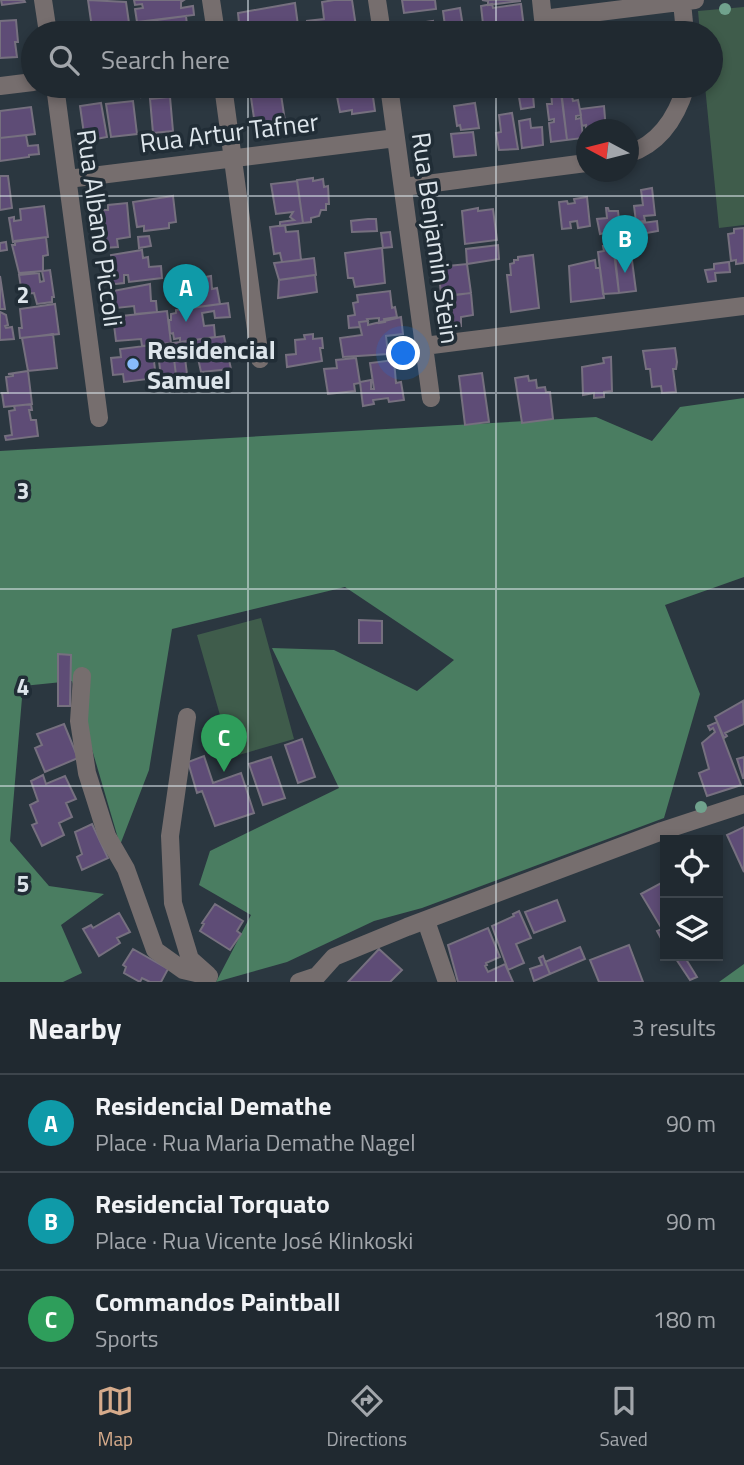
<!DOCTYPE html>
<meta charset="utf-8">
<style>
:root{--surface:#202930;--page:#283138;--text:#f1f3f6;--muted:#a2a6ab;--line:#3d454c;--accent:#d6ab8b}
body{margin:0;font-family:"Titillium Web",sans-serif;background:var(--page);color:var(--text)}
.controls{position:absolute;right:21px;bottom:21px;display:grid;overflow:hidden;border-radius:0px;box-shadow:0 4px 10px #0003}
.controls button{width:63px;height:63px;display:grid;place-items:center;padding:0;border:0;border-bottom:2px solid var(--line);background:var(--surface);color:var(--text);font:35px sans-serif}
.compass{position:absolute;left:576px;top:119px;width:63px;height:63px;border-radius:50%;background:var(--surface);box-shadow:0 4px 10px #0003;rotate:277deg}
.you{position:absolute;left:404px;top:354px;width:24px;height:24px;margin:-18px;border:5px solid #fff;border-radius:50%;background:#1a73e8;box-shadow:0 0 0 10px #1a73e833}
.badge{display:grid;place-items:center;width:46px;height:46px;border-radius:50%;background:var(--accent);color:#fff;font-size:23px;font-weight:700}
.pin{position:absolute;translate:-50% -58px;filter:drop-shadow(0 2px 4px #0008)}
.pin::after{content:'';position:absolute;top:37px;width:24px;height:21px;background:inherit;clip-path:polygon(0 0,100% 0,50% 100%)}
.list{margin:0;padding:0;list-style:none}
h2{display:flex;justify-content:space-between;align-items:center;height:91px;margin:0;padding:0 28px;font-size:30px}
h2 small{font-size:23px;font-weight:400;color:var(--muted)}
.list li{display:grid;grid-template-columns:46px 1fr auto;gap:21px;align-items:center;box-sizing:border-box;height:98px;padding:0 28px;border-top:2px solid var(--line)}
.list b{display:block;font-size:26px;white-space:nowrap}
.list p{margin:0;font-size:23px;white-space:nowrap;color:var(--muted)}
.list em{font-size:23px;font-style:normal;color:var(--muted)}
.icon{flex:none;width:38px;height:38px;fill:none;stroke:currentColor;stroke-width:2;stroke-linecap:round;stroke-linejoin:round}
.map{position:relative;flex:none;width:744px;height:982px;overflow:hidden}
.search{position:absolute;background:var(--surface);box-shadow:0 4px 10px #0003;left:21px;right:21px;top:21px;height:77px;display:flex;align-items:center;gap:18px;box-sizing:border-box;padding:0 24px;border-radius:38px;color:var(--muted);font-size:26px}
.sheet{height:385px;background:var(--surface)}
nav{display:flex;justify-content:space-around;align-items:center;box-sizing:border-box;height:98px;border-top:2px solid var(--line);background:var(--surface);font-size:19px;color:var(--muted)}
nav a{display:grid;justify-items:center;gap:4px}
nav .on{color:var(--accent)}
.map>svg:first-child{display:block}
.green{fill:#3f5c4b}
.forest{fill:#4a7d61}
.building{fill:#5e4c76;stroke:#76707f;stroke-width:2}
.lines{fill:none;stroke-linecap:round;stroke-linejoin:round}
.minor{stroke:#766e6e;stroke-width:18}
.tree{fill:#70a28d}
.grid{fill:none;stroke:#dde5eb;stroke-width:2;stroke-opacity:0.55}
.poi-dot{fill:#87bbfb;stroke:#212d36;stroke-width:2.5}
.labels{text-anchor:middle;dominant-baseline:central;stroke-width:7;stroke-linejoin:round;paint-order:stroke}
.street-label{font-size:26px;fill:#dde5eb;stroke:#212d36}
.poi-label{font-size:26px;font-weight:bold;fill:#dde5eb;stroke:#212d36;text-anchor:start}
.grid-label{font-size:23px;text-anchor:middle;font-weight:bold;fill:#dde5eb;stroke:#212d36;stroke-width:7;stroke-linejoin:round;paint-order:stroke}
</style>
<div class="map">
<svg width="744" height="982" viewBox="0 0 744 982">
<rect width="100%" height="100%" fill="#2b3740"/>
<path class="green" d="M744,7V225L719,228L705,86H711V33H700L698,11Z
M261,618L294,739L232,757L197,635Z"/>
<path class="forest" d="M744,398V577L665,605L700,694L664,818L422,908L374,921L287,962L216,982L251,915L199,885L210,851L339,788L272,648L334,650L417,691L454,660L345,587L172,629L149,770L120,845L72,681L23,686L10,841L49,886L104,894L61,925L82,973L63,982H0V451L596,417L652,441L680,407Z
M744,964V982H719Z"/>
<path class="building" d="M1,0H24L25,2L2,5Z
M88,0L126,2L129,23L92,28Z
M134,0H184L181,2V8L193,6L194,15L137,22L135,9L143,8L142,4L135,5Z
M334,0H352L357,33H299V30L308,29L307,21L324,19L322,2Z
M402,0H435L436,9L404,13Z
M482,0H520V1L488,5V1Z
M295,3L299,33H240L238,13Z
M492,4L493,8L521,4L524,28L484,33L481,6Z
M460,8L464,33H446L443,11Z
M186,16L188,33H152L150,21Z
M16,20L18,42H15L17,57L0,58V21Z
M433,21L434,33H407L406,25Z
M129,23L130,33H92V28Z
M111,86H135V88L112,91Z
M140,86H172V87L163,88L164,94L141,97Z
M335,86H365V91L372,90L375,111L352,114V110L340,112Z
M280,88L285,121L255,125L250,91Z
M561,89L567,140L551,142L549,123L554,122V119L549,120L547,104H552L551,90Z
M571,92L573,101L578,100L581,115L576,116V119L581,118L583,138L567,140L561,93Z
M533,95L534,107L521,109L519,97Z
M170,97L173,131L153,133L150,99Z
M133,101L137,134L111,137L106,104Z
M101,103L107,137L85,141L80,106Z
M475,103L479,128L461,130L460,125L457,126L454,106Z
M604,106L606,130H586V125L582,126L580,109Z
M31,107L35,134L0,138V111Z
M512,113L518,149L499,150L496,133L501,132L499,115Z
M530,119L531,128L542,127L543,145L522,148L519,121Z
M473,132L476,155L454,157L451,134Z
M26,135L28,146L38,145L39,154L29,155V157L0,161V138Z
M0,176H8L12,208L0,210Z
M313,178V181L323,179L324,187L328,186L329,204H326V210H321L319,216L311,218V222L303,223L297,180Z
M297,181L303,223L280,226V222L294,220L290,217L293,212L276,214L271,184Z
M652,188L655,215L644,216L645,221L636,222L634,206L643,205L641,190Z
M173,196L176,222L169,223V228L144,231V226L137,227L133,202Z
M587,197L590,226L578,228L577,221L570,222L571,228L562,229L559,202L567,201L568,204L575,203L574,199Z
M127,203L130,237L117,239L118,247L104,248L100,210H108V205Z
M44,206L48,237L13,242L9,218L14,217V221L21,220L20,209Z
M478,208V211L493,209L497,240L465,244L462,211Z
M606,208H608L609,211H618L620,228L628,227L630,243L611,245L609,232L600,234L597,219L607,218Z
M368,219H376L377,231L352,232L351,221Z
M657,221L658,231L635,235L634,224Z
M285,225L286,232L298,231L301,260L282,262L280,253L274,254L270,227Z
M744,228V263L736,264V260L731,261L728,234L734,233V229Z
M390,232L392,247L383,248L381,233Z
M149,236L151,246L139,248L138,237Z
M46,237L48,255L43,256V271L19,273L12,245H15V241Z
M6,242L7,250L0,251V243Z
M498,245L499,259L467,264L466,249Z
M613,245L619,293L603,294L598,252L604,251L603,246Z
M382,248L385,283L355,287L353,278H348L345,253Z
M142,250L143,258L148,257L149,267L161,266L162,278L129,282L128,275H124V283L107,285L105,269L113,268L111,255Z
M631,253L636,291L619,293L615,255Z
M533,255L539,308L511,312L507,275H511L510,264L514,263V260H518V257Z
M314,258L316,275L279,280L274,263Z
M595,260L596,268H600L604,298L571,302L569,266Z
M729,262L730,272L715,273L716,281L708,282L705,270L714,269V264Z
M467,264L471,293L441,297L440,284H437L435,275H439L438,267Z
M50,270L54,297H52V302L37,304L34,293L22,294L19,275L39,273L40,282L44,281L42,271Z
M315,275L317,292L278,298L279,280Z
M0,276L5,309H0Z
M199,276L200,278L211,276L212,289L217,288L220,304L182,309L178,279Z
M150,284L151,301H156L157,312L135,314L134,306L116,308L113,291Z
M390,291L392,308L395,307L397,317L384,319L385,322L379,323V318L367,319L368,321L359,322L360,327L349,328L348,316L355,315L353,303L358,302L357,295Z
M471,293L473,315L461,317V326L453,327V318L445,319L443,296Z
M228,303L230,317L215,318L214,311L202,313L204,326L214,325L215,337L180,342V338L174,339L173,333L170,334L169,320H171V314L176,313V310Z
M55,304L59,334L20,338L19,328H22L20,309Z
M167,311L171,343L142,346L141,339L116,341L113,317Z
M0,312L6,315L8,325L5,326L6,328L12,327L14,339L0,340Z
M401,317L403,334L386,336L388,354L343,357L340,338L362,335L359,322L368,321V325Z
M53,334L57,368L28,371L22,338Z
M313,334V339L322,338L323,348H320L322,361L287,367L286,355L296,354L295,340L305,339L304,335Z
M224,336L231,369L201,372L196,349L184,350L187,374L176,375L172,343Z
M152,345L156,378L124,382L123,374L113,375L111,358L121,357L120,349Z
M675,348L677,362L676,369H673L676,392L662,393L661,386L652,387L650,369H646L643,351Z
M611,357L612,391L604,392V397L594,398V393L583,395L582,367L604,363L603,358Z
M356,358L360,383L354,384L355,391L328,394L324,369L337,368L336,360Z
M174,359L176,375L161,377L159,361Z
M394,360L396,383L401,382L404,400L389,402L388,398L373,400L374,404L363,406L360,382L371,380V389H374L370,363Z
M28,371L32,404L4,407L2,393H8L6,377L13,376V374H8Z
M482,373L489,422L465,425L459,376Z
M528,376L529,381L536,380L537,388L545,387L546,392H550L553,419L522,423L515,378Z
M31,404L32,410H29L31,420H36L38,436L6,440L5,436L12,435L9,411L15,410L14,406Z
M359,620L382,621V643H359Z
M58,654L71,655L70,706H58Z
M743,701L744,724L725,733L727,736L724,738L715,717Z
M717,722L741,785L707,796L699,773L709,769L702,743L715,732L713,728L710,730L708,726Z
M64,724L78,758L45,772L35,748L42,745L37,734Z
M302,739L315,777L298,783L285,745Z
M204,756L213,783L241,773L254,813L215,826L202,791L197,793L188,762Z
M271,757L285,798L263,805L249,764Z
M744,757V778H743L737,759Z
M43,775L46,784L65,776L76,799L66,803L72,817L59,823L64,835L42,846L32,825L37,823L30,805L38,801L31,781Z
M92,824L108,858L82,870L77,857L82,854L75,832Z
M744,827V872L727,835Z
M663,882L665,885L664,944L657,931L662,929L641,894Z
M557,900L565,921L534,933L525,912Z
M215,904L243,921L237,931L241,934L230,950L200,931L204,924L202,923Z
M519,911L531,938L516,944L524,963L508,970L492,926L514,916L513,914Z
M119,913L130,932L117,938L120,943L99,956L83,929L91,925L93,928Z
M488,928L500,957L486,963L487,965L485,966L488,972L505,964L513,982H458L448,945Z
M629,945L643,982H599L590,960Z
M580,947L585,959L550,974L545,962Z
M133,949L168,969L161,982H150L142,978L140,982L124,973L126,967L123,965Z
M379,949L402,970L390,982H348Z
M543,956L550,974L534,981L530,969L542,965L539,958Z
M674,956H684L697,977L690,980Z"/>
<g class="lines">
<path class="minor" d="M43,0L48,33
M211,0L216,33
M377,0L382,33
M541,0L543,19L695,0
M682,2L685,33
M0,86L33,82
M55,86L99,418
M223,86L260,359
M389,86L431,398
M628,154C660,144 677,116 686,86
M68,179L396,138
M404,187L586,163
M424,346L744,306
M82,676L79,721L87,773L107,836L126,869L155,950L183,970L209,976
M187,717L170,836L173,903L190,959L208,975
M426,921L447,982
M299,982L317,976L334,957L407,927L662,831L744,804"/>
</g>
<g class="tree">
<circle cx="725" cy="9" r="6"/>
<circle cx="701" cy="807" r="6"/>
</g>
<path class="grid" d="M248,0V33M496,0V33M248,86V982M496,86V982M0,196H744M0,393H744M0,589H744M0,786H744"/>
<circle class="poi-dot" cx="133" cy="364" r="7"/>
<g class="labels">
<g class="street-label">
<text transform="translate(229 132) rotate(-7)">Rua Artur Tafner</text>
<text transform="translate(100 228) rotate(82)">Rua Albano Piccoli</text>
<text transform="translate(436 238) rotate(82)">Rua Benjamin Stein</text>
</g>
<g class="poi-label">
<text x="147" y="349">Residencial<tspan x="147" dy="30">Samuel</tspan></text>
</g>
</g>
<g class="grid-label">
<text x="23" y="303">2</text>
<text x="23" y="499">3</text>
<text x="23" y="695">4</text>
<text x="23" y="892">5</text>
</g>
</svg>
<div class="controls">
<button><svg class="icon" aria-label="locate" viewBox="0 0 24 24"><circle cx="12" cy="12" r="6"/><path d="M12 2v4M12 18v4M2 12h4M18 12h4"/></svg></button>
<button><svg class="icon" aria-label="layers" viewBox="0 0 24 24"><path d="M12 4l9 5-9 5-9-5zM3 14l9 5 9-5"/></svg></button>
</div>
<svg class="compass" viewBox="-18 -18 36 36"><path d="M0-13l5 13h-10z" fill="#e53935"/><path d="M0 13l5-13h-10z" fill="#a2a6ab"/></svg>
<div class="you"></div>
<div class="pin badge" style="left:186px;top:322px;background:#0f9aa8">A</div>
<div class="pin badge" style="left:625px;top:273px;background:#0f9aa8">B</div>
<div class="pin badge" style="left:224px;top:772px;background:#2e9e5b">C</div>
<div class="search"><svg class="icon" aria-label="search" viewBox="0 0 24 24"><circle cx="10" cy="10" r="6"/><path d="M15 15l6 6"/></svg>Search here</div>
</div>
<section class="sheet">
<h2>Nearby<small>3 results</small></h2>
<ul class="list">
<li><span class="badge" style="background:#0f9aa8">A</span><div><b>Residencial Demathe</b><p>Place · Rua Maria Demathe Nagel</p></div><em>90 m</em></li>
<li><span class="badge" style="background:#0f9aa8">B</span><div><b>Residencial Torquato</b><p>Place · Rua Vicente José Klinkoski</p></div><em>90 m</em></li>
<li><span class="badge" style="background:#2e9e5b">C</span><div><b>Commandos Paintball</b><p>Sports</p></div><em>180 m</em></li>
</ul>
</section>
<nav>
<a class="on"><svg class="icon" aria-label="map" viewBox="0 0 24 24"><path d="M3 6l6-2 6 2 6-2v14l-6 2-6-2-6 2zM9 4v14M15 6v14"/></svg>Map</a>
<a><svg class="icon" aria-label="directions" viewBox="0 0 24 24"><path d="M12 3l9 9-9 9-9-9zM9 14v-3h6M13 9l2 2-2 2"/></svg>Directions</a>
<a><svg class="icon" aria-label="saved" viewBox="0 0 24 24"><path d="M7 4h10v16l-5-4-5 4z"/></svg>Saved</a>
</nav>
